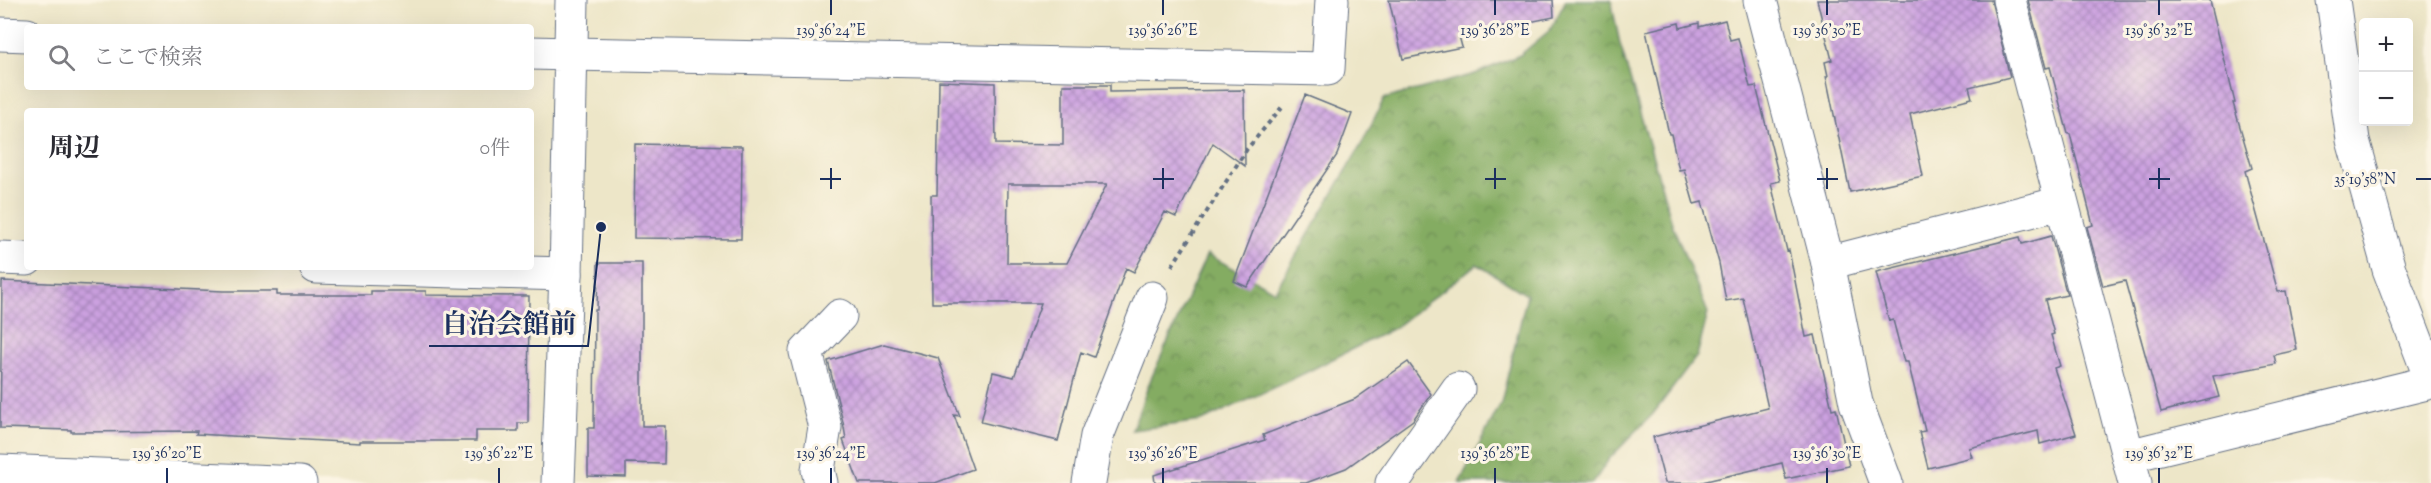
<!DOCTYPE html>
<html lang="ja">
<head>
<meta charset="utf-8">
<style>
  body { margin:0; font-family:"Sorts Mill Goudy","Noto Serif JP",serif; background:#f7f7f7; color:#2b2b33 }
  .controls { position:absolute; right:18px; top:18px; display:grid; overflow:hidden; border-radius:6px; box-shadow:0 6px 24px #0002 }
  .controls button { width:54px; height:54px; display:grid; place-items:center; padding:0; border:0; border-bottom:2px solid #e1e1e2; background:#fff; color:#2b2b33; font:30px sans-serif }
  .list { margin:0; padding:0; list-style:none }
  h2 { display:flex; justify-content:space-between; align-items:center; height:78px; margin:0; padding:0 24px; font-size:26px }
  h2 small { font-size:20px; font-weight:400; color:#7c7c81 }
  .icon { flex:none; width:33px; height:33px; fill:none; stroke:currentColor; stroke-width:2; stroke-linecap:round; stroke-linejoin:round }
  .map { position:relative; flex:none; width:2431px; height:483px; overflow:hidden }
  .search { position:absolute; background:#fff; box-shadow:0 6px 24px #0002; left:24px; top:24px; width:510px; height:66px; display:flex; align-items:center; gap:15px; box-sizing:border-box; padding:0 21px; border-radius:6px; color:#7c7c81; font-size:22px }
  .panel { position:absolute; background:#fff; box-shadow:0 6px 24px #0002; left:24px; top:108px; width:510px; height:162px; border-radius:6px }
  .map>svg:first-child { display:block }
  .forest { fill:url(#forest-crowns); stroke:#506e60; stroke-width:1.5 }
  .building { fill:url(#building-cross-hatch); fill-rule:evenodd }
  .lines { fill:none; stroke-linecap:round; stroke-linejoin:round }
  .street-casing { stroke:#646f83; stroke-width:35 }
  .secondary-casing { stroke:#646f83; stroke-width:35 }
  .path { stroke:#646f83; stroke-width:4; stroke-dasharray:4.5 4.5; stroke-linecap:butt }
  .street { stroke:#fff; stroke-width:33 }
  .secondary { stroke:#fff; stroke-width:33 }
  .ticks { fill:none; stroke:#1b2f5e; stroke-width:2 }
  .ticks-label { font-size:15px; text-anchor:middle; fill:#1b2f5e; stroke:#fcf5e5; stroke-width:6; stroke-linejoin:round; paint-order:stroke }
  .leader { fill:none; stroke:#1b2f5e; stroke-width:2 }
  .callout-dot { fill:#1b2f5e; stroke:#fcf5e5; stroke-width:2 }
  .callout-label { font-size:27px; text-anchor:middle; font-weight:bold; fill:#1b2f5e; stroke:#fcf5e5; stroke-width:6; stroke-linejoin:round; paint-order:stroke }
</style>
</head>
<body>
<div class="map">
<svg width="2431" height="483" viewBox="0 0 2431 483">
  <defs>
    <pattern id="forest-crowns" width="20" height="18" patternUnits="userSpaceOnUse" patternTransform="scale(1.5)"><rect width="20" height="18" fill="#84ac62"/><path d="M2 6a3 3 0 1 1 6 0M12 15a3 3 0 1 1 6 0" fill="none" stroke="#6b8c54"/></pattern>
    <pattern id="building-cross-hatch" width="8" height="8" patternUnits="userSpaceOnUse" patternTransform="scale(1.5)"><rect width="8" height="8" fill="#cca1e0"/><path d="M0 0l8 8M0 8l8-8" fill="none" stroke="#a584b9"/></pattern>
  </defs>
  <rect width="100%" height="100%" fill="#fcf5e5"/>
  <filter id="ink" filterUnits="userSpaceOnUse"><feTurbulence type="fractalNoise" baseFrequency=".0167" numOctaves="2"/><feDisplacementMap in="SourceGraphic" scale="12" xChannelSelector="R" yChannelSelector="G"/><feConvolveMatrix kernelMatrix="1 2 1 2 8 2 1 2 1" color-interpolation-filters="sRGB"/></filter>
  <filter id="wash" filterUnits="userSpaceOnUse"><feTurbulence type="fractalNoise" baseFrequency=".008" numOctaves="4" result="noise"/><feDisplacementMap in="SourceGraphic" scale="24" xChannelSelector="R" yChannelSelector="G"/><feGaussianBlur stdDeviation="1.35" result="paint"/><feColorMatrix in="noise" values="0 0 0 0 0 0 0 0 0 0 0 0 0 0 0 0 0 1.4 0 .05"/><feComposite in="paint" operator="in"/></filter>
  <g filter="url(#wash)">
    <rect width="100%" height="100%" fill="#ede6c8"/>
    <path class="forest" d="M 1566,0 L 1611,0 L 1620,44 L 1673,226 L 1708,313 L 1697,356 L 1653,414 L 1609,459 L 1593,483 L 1459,483 L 1501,403 L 1527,295 L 1477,264 L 1394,328 L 1303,374 L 1202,421 L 1132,430 L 1150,381 L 1207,254 L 1275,291 L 1360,147 L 1384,99 L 1475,74 L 1520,55 L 1550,30 Z"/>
    <g id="blocks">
      <path class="building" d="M 1389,0 L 1553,0 L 1554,17 L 1459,36 L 1462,47 L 1403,59 Z
        M 1817,0 L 1991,0 L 2010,77 L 1969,87 L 1972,98 L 1910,114 L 1923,176 L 1850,192 L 1826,76 L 1828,76 L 1825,62 L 1832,60 Z
        M 2028,0 L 2210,0 L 2235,103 L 2233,103 L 2252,168 L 2245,171 L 2278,292 L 2286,291 L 2297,350 L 2274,355 L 2276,364 L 2213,376 L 2219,397 L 2161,412 L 2125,281 L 2103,286 L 2087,227 L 2093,225 L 2070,134 L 2068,134 L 2050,67 L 2046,68 Z
        M 1725,20 L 1730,40 L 1738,38 L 1750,87 L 1756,86 L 1780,181 L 1771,183 L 1787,251 L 1789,250 L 1806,337 L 1815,335 L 1832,409 L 1836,408 L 1849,466 L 1786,479 L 1782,463 L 1698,483 L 1665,483 L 1653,437 L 1768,408 L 1743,298 L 1726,301 L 1719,263 L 1702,202 L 1694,204 L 1684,169 L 1679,170 L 1671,134 L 1669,134 L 1646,31 L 1679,23 L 1680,28 L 1699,23 L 1699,27 Z
        M 939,81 L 995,83 L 996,144 L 1063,145 L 1063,85 L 1110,85 L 1110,92 L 1244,90 L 1245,166 L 1213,143 L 1176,217 L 1165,212 L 1134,272 L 1126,268 L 1094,357 L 1081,352 L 1058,441 L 981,422 L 993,372 L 1014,377 L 1041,303 L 932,303 L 931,195 L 937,195 ZM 1008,184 L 1107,184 L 1067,263 L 1007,263 Z
        M 1305,95 L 1352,114 L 1337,155 L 1247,287 L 1234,281 Z
        M 635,144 L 742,146 L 741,239 L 634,238 Z
        M 2051,236 L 2067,295 L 2045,300 L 2054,334 L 2051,335 L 2060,366 L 2054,368 L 2076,434 L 2040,444 L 2038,431 L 1969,448 L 1972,457 L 1928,468 L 1919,432 L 1925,431 L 1908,362 L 1904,362 L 1893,320 L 1889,321 L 1876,272 L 2020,237 L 2022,244 Z
        M 598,263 L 642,263 L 642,426 L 665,426 L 664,464 L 626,463 L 626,477 L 588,476 L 588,428 L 594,428 L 595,310 L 597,310 Z
        M 2,281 L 223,291 L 277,291 L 277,295 L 371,295 L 371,291 L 426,291 L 426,295 L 529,296 L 528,423 L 518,423 L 518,431 L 476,431 L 476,441 L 360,441 L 360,443 L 196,434 L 197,431 L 71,432 L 71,430 L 0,428 Z
        M 884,344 L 938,358 L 960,416 L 954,415 L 973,469 L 935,483 L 859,483 L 843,440 L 846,439 L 843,422 L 828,361 Z
        M 1408,362 L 1431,394 L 1413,420 L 1346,468 L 1306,483 L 1155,483 L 1154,475 L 1265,440 L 1263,435 L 1355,399 Z"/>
    </g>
  </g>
  <g filter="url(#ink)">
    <use href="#blocks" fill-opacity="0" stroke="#646f83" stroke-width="1.5"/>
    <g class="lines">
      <defs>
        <path id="street" d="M 2009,0 L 2135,483
          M 571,54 L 1328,69 L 1332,0
          M 0,258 L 27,259
          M 1828,263 L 2061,203
          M 316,267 L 566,274
          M 2128,456 L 2431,382
          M 0,471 L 300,483
          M 821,483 L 818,470 L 825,427 L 806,352 L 840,316
          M 1089,483 L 1097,436 L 1152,298
          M 1392,483 L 1458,389"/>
        <path id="secondary" d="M 1760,0 L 1828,263 L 1856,403 L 1886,483
          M 2333,0 L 2353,140 L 2389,269 L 2431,379
          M 0,34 L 27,35
          M 531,53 L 571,54
          M 558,483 L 566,274 L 572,0"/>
      </defs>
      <use href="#street" class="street-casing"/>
      <use href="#secondary" class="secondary-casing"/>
      <path class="path" d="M 1172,266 L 1247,149 L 1282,107"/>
      <use href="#street" class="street"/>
      <use href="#secondary" class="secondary"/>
    </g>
  </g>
  <path class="ticks" d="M 831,0 L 831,15M 1163,0 L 1163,15M 1495,0 L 1495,15M 1827,0 L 1827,15M 2159,0 L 2159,15M 831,168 L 831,189M 1163,168 L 1163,189M 1495,168 L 1495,189M 1827,168 L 1827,189M 2159,168 L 2159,189M 820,179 L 841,179M 1153,179 L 1174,179M 1485,179 L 1506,179M 1817,179 L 1838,179M 2149,179 L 2170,179M 2416,179 L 2431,179M 167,468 L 167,483M 499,468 L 499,483M 831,468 L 831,483M 1163,468 L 1163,483M 1495,468 L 1495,483M 1827,468 L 1827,483M 2159,468 L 2159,483"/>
  <g class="ticks-label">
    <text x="831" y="35">139°36'24"E</text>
    <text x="1163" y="35">139°36'26"E</text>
    <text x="1495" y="35">139°36'28"E</text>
    <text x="1827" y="35">139°36'30"E</text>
    <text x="2159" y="35">139°36'32"E</text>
    <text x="2365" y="184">35°19'58"N</text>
    <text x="167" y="458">139°36'20"E</text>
    <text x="499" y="458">139°36'22"E</text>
    <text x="831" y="458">139°36'24"E</text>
    <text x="1163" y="458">139°36'26"E</text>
    <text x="1495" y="458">139°36'28"E</text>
    <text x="1827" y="458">139°36'30"E</text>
    <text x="2159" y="458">139°36'32"E</text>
  </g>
  <path class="leader" d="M601 227L588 346H429"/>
  <circle class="callout-dot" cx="601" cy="227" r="6"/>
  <g class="callout-label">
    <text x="509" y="333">自治会館前</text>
  </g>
</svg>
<div class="controls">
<button>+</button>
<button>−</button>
</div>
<div class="search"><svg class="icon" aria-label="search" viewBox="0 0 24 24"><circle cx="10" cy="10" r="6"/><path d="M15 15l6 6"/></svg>ここで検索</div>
<section class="panel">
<h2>周辺<small>0件</small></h2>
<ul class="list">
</ul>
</section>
</div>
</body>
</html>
